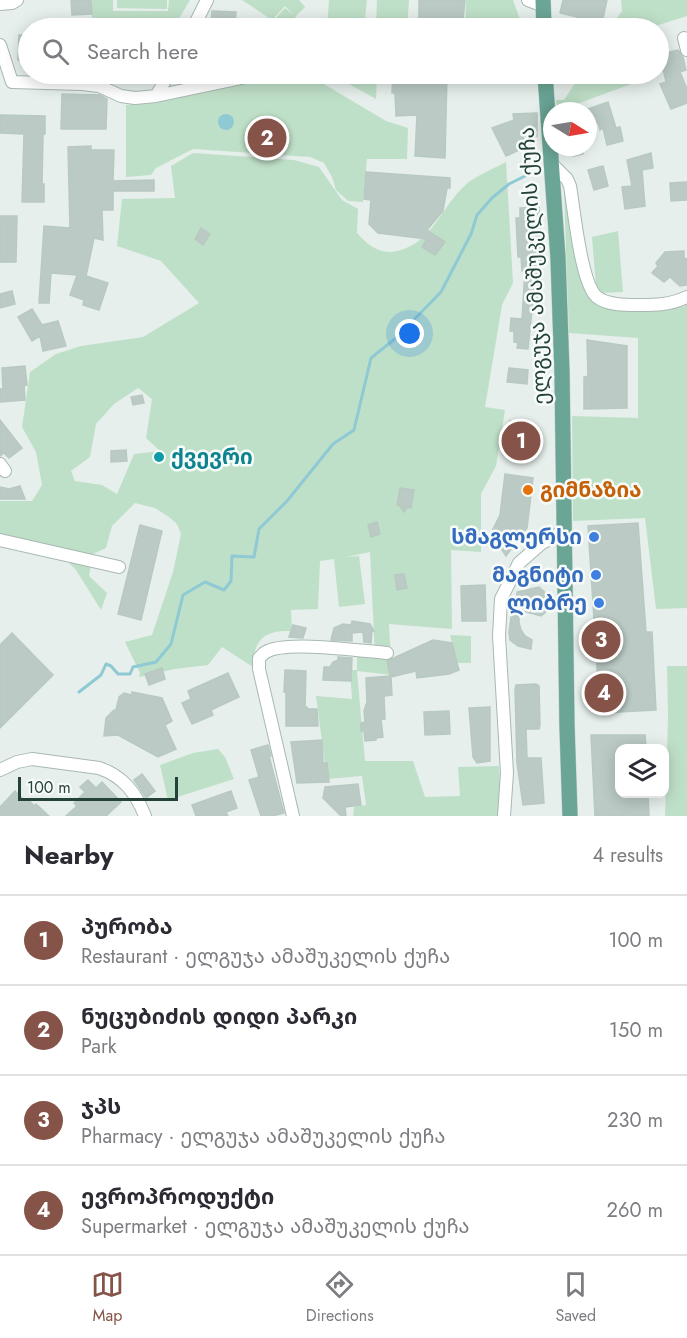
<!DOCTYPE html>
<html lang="en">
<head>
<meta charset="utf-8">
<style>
  body { margin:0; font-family:Jost,"Noto Sans Georgian",sans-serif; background:#f7f7f7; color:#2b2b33 }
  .controls { position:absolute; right:18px; bottom:18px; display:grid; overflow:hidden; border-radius:12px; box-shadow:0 3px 15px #0003 }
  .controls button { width:54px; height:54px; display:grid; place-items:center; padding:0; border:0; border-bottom:2px solid #e1e1e2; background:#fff; color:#2b2b33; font:30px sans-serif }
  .compass { position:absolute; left:543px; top:102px; width:54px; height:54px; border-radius:50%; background:#fff; box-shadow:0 3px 15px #0003; rotate:101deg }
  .scale { position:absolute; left:18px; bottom:15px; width:160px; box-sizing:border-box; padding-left:6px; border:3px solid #24423a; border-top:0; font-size:16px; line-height:21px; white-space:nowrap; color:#24423a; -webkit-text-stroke:4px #f7fbf9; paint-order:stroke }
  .you { position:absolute; left:410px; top:334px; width:21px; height:21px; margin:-15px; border:4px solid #fff; border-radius:50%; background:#1a73e8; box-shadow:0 0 0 9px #1a73e833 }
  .badge { display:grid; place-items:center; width:39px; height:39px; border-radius:50%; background:#855347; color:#fff; font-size:20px; font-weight:700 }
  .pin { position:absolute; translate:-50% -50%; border:3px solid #fff; box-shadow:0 2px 6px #0006 }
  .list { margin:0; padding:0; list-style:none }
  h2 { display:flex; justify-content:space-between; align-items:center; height:78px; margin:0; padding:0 24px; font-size:26px }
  h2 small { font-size:20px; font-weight:400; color:#7c7c81 }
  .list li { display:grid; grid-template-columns:39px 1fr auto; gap:18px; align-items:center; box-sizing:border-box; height:90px; padding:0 24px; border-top:2px solid #e1e1e2 }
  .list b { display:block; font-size:22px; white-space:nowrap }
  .list p { margin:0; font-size:20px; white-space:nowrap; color:#7c7c81 }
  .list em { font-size:20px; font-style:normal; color:#7c7c81 }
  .icon { flex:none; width:33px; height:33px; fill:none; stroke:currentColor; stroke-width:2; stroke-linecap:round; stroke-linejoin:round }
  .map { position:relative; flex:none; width:687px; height:816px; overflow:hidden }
  .search { position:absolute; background:#fff; box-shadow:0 3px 15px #0003; left:18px; right:18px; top:18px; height:66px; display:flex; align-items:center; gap:15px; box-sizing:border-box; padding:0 21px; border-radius:33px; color:#7c7c81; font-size:22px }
  .sheet { height:438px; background:#fff }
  nav { display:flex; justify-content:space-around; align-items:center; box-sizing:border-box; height:84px; border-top:2px solid #e1e1e2; background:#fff; font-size:16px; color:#7c7c81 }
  nav a { display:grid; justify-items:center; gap:3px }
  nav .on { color:#855347 }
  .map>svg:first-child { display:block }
  .green { fill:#bfe0c8; fill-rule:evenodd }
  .water { fill:#8ec9d4 }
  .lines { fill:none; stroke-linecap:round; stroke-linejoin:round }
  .stream { stroke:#8ec9d4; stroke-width:3 }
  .building { fill:#bbcac4; stroke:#b8c9c2; stroke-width:1.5 }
  .minor-casing { stroke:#a8b8b2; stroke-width:14 }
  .major-casing { stroke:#c2cac8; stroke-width:16 }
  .minor { stroke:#fff; stroke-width:12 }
  .major { stroke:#6aa596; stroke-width:15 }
  .culture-dot { fill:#0f9aa8; stroke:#f7fbf9; stroke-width:2 }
  .food-dot { fill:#e8710a; stroke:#f7fbf9; stroke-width:2 }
  .shop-dot { fill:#3f7fe0; stroke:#f7fbf9; stroke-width:2 }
  .labels { text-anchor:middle; stroke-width:5; stroke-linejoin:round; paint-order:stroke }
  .street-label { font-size:21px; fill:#24423a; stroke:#f7fbf9 }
  .culture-label { font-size:21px; font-weight:bold; fill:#0d838f; stroke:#f7fbf9; text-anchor:start }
  .food-label { font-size:21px; font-weight:bold; fill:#c56008; stroke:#f7fbf9; text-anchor:start }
  .shop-label { font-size:21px; font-weight:bold; fill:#366cbe; stroke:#f7fbf9; text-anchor:end }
</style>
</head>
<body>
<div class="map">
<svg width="687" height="816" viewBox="0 0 687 816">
  <rect width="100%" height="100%" fill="#e6efeb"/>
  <path class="green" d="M 92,0 L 113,0 L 113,11 L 168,11 L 169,0 L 190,0 L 175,25 L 92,22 Z
    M 117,0 L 167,0 L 167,9 L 117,8 Z
    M 242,0 L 299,0 L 305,7 L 295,17 L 310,28 L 269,28 L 268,27 L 285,8 L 294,15 L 285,6 L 272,20 Z
    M 329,0 L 367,0 L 364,28 L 327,28 Z
    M 377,0 L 409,0 L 407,28 L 382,28 L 382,26 L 376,26 Z
    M 466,0 L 513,0 L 523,28 L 465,28 Z
    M 621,0 L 687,0 L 687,16 L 649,28 L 610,28 L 622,11 Z
    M 289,74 L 307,74 L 386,121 L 408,128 L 407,159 L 367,159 L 363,202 L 348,201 L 336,190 L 332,177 L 324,163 L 310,157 L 193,149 L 156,168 L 151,175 L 126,177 L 126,105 L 167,100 Z
    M 331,74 L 377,74 L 376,99 Z
    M 581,74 L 649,74 L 650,77 L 558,111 L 556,100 L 564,100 Z
    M 193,153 L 294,160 L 319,167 L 342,200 L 358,209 L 357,233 C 368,245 379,255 397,251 C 434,243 442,203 469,182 C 480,174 495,168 506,162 L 513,283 L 502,305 L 485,407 L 505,410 L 496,466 L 481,494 L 481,552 L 451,550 L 452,629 L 389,624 L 392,675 L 357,671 L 365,761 L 413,761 L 425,797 L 460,796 L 458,767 L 499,766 L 501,802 L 499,816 L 353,816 L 354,807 L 366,805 L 362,776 L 327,779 L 316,696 L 352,699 L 350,670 L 357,670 L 357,655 L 375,656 L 370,552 L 346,557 L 359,556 L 365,604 L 339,607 L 334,559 L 320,561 L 318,609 L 291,610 L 292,631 C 264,630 254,639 253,667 L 222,647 L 208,665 L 175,669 L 139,677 L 140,673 L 125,642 L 152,635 L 173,572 L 181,534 L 177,524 L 169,517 L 155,508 L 135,503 L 112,526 L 106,548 L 93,554 L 89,576 L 107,593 L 101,610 L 76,570 L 66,560 L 0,536 L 0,501 L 32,501 L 42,485 L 36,452 L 22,427 L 30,372 L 56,354 L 81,346 L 143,337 L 199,303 L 161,261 L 117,246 L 122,199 L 175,198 L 171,166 ZM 138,388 L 152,399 L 146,438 L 160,451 L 134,454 L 117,494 L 102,485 L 75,481 L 71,471 L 90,457 L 96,424 L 114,404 Z
    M 564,192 L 567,198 C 572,220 579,282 590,299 C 602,316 666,310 685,306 L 687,304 L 687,608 L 656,609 L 645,518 L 573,521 L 572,416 L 638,418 L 638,338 L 569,333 Z
    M 618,231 L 623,292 L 602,293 L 596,285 L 592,237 Z
    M 450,635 L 471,636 L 471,663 L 457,663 Z
    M 667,666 L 687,666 L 687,816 L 665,816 L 668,718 Z
    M 218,749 L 225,757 L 234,779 L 168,800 L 160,765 L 193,753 Z"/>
  <path class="water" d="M218 122a8 8 0 1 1 16 0a8 8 0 1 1-16 0Z"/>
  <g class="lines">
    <path class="stream" d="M 79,692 L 101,675 L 106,664 L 111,666 L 118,674 L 130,674 L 133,667 L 156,662 L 171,644 L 183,595 L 205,582 L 224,590 L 231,581 L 232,556 L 254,557 L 259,529 L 287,501 L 333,444 L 354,430 L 371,358 L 396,338 L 441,292 L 471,234 L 477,215 L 492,198 L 509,184 L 531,173"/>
  </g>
  <path class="building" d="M 71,0 L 91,0 L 92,14 L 72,15 Z
    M 419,0 L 465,0 L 462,28 L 419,28 Z
    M 563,0 L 607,0 L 602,23 L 560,13 Z
    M 212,11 L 236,12 L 235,22 L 232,22 L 231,28 L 211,28 Z
    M 19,35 L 28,35 L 28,60 L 18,60 Z
    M 678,50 L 683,57 L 686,70 L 680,72 L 687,89 L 687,103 L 671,109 L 660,84 L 666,82 L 660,54 Z
    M 393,74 L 447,74 L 445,158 L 415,156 L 417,115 L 396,116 L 395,93 L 392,93 Z
    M 62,94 L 100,95 L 107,99 L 106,129 L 61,129 Z
    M 608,102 L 616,128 L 620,127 L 623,141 L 607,145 L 603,128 L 600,130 L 598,122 L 590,125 L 588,109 Z
    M 537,113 L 537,136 L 523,136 L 526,147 L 506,156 L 492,128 L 514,120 L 513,114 Z
    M 0,115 L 45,116 L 45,134 L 43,134 L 42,184 L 44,184 L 44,202 L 22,202 L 24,134 L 0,133 Z
    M 91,146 L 91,150 L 114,150 L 113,181 L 154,180 L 154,191 L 113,191 L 113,210 L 102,210 L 103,240 L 94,238 L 86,276 L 108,283 L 99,310 L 83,305 L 84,300 L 70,295 L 77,275 L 51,273 L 49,303 L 39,303 L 44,226 L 70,228 L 68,147 Z
    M 572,147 L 582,147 L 583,154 L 573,156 Z
    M 651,153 L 653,168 L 642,170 L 645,206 L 625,209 L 622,187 L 632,186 L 627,160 Z
    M 603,166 L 608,186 L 594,190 L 588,170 Z
    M 366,172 L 450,178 L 450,188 L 447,188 L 443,211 L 427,230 L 445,242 L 435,255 L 422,247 L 427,239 L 378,233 L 369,224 L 371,200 L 364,199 Z
    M 687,182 L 687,200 L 671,201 L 670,183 Z
    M 539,207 L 542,271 L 539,310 L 532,310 L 528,349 L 517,348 L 518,343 L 514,342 L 514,331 L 510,331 L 511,318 L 522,319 L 525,271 L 522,271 L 521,257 L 518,257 L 516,218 L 520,218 L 520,208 Z
    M 0,216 L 17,216 L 16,262 L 0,262 Z
    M 201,228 L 210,234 L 203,245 L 195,239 Z
    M 684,251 L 684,258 L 687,259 L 687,285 L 680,286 L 670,277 L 664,282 L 652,273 L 658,266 L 656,263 L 665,252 Z
    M 12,291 L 15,304 L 0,308 L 0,294 Z
    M 32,309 L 42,325 L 58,321 L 66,346 L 43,351 L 40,336 L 32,341 L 18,317 Z
    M 587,340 L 627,346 L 627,408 L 584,409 L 584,377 L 588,376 Z
    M 25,366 L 27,385 L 24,386 L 25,400 L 0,402 L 0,389 L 3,389 L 2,368 Z
    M 509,368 L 528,370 L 527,384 L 507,382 Z
    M 142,395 L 144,403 L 133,405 L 131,397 Z
    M 0,420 L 22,448 L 9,458 L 4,453 L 0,456 Z
    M 510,421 L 527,423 L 523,459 L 507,458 Z
    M 126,450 L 127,461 L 111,462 L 111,451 Z
    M 505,474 L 533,478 L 527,528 L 506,556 L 498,544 L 487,541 L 500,515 Z
    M 20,486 L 25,499 L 0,499 L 0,487 L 9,489 Z
    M 400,488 L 414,490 L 411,508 L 408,507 L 404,512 L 400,506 L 397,505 Z
    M 377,522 L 380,534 L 371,537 L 368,525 Z
    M 638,523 L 646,632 L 652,632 L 656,710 L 600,713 L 588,526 Z
    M 140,525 L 162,531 L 141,620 L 118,614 Z
    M 404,574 L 407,588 L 397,590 L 395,575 Z
    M 485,585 L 486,621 L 462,621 L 461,586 Z
    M 539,587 L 548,595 L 540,604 L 547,611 L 541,616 L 519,610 L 519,623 L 521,630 L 525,636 L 532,640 L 531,649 L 518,646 L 510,640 L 509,633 L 513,602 L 517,602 L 517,592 Z
    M 352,621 L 370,624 L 374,631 L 372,631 L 371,643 L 364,642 L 363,632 L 352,633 L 352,641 L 331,640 L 334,628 L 343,624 L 351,625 Z
    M 293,625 L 306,628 L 303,638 L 289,637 Z
    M 12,633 L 53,675 L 0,728 L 0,645 Z
    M 433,640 L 452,643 L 459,670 L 449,674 L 417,678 L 416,671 L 391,677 L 392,695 L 384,696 L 385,719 L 381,719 L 383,737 L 376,738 L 376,740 L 365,741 L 364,731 L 361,731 L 361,723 L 365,722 L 364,711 L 366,704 L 367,704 L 366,678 L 390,676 L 387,661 Z
    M 338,657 L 352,658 L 351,681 L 323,680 L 324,667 L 330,667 L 333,662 L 338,660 Z
    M 162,668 L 165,679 L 149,685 L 145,674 Z
    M 285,670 L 306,671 L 305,707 L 307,707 L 308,709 L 317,709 L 318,726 L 286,726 L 286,692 L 284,692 Z
    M 228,673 L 239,697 L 211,710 L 213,715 L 192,724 L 182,703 L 191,699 L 188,691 Z
    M 536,684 L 539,686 L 540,725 L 539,729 L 526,729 L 527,758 L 541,758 L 544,803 L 523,805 L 517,763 L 515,689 L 516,685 Z
    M 132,692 L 162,698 L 172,721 L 165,725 L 176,749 L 158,757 L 118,735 L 104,736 L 106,718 L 114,710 L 116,710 L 119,697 L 124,693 L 132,695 Z
    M 490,707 L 490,761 L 477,763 L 473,757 L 469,708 Z
    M 449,711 L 450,734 L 425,735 L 424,712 Z
    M 591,735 L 645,735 L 646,748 L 620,748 L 620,794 L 648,794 L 649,816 L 595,816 Z
    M 322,740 L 323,763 L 327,763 L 329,782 L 297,783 L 291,742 Z
    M 268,745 L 271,756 L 269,756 L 284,813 L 272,816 L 261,816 L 249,780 L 259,777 L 251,750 Z
    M 142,774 L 155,791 L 146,798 L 134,780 Z
    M 88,780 L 96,788 L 102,782 L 121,802 L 106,816 L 66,816 L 77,806 L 74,803 L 85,792 L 80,787 Z
    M 358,784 L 361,805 L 345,807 L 346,816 L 341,816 L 323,798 L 325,787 Z
    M 15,791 L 25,801 L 28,799 L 34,806 L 36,804 L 49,816 L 0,816 L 0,807 Z
    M 231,791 L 237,808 L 226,812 L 228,816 L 196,816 L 192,805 Z"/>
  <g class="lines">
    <defs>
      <path id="minor" d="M 528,0 L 543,6
        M 0,4 L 12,3 L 17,0
        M 193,28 L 207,0
        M 684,38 L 687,50
        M 0,45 L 12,82 L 82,84 L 99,86 L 121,96 L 135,98 L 156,96 L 169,74
        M 156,96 L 260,74
        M 552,164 L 567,179 L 570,186 C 574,209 581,284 597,297 C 607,305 625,305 638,305 C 656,305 670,305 687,297
        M 0,464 L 5,471
        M 0,540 L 119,567
        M 0,770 L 17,762 L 32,759 L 99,768 C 123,776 136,793 145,816
        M 293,816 L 259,669 L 259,658 C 262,656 263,653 266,652 C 285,640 362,651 387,653
        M 504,816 L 507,773 L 499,636 L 501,599 L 519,563 L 542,543 L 564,531"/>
      <path id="major" d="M 543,0 L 544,28
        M 545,74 L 558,258 L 562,373 L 567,726 L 570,816"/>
    </defs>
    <use href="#minor" class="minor-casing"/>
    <use href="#major" class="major-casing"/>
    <use href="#minor" class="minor"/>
    <use href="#major" class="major"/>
  </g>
  <circle class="culture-dot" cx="159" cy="457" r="6"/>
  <circle class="food-dot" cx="528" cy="490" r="6"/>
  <g class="shop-dot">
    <circle cx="594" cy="537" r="6"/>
    <circle cx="596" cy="575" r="6"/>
    <circle cx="599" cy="603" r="6"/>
  </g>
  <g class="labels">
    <g class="street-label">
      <text transform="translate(534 266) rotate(-93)" y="7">ელგუჯა ამაშუკელის ქუჩა</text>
    </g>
    <g class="culture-label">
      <text x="171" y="464">ქვევრი</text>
    </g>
    <g class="food-label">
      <text x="540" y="497">გიმნაზია</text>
    </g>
    <g class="shop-label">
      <text x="582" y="544">სმაგლერსი</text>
      <text x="584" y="582">მაგნიტი</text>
      <text x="587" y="610">ლიბრე</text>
    </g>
  </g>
</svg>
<div class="controls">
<button><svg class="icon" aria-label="layers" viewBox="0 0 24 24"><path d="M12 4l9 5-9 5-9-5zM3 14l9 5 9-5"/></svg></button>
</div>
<svg class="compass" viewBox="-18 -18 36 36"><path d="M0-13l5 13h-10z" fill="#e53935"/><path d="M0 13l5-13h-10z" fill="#7c7c81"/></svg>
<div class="scale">100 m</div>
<div class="you"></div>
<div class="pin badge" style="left:521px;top:441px">1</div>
<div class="pin badge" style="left:267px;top:138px">2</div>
<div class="pin badge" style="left:601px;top:640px">3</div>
<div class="pin badge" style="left:604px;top:693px">4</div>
<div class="search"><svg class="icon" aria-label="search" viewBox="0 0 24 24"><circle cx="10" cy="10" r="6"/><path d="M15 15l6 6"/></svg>Search here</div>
</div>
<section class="sheet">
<h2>Nearby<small>4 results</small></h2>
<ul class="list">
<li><span class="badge">1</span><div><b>პურობა</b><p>Restaurant · ელგუჯა ამაშუკელის ქუჩა</p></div><em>100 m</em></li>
<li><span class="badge">2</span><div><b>ნუცუბიძის დიდი პარკი</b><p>Park</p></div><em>150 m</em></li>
<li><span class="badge">3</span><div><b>ჯპს</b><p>Pharmacy · ელგუჯა ამაშუკელის ქუჩა</p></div><em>230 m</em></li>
<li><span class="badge">4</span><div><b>ევროპროდუქტი</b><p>Supermarket · ელგუჯა ამაშუკელის ქუჩა</p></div><em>260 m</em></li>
</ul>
</section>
<nav>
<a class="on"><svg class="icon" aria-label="map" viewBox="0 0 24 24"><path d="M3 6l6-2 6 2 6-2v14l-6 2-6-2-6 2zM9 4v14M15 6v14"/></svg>Map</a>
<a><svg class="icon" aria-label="directions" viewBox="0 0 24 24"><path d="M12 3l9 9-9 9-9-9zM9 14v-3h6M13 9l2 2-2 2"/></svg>Directions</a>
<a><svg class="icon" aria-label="saved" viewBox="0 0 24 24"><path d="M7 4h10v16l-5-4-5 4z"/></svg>Saved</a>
</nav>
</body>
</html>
